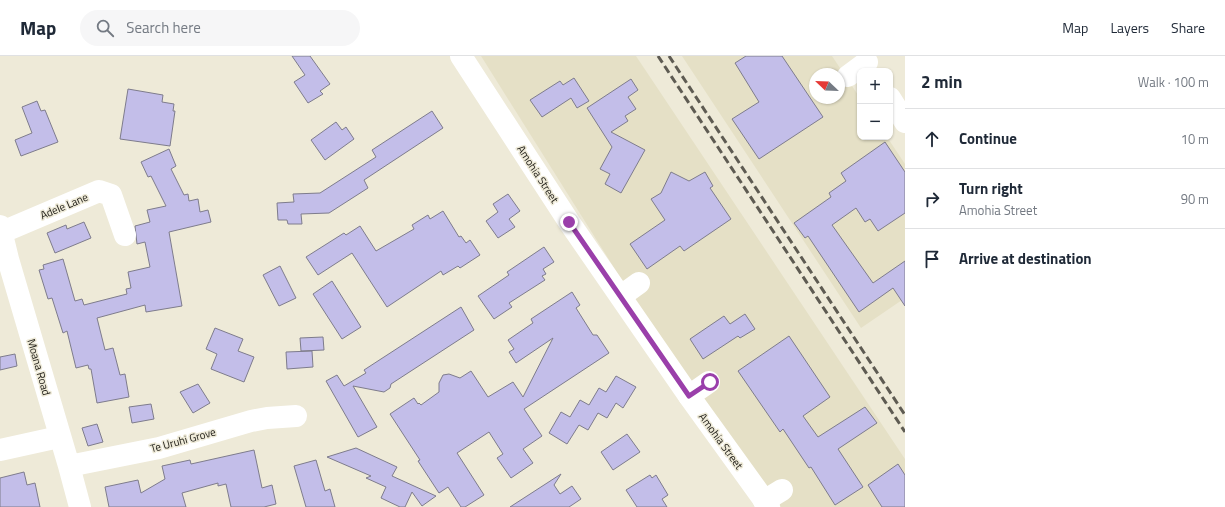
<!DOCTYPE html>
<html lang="en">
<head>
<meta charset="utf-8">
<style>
  body { margin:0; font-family:"Titillium Web",sans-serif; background:#f6f6f7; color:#1f2937 }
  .controls { position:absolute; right:12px; top:12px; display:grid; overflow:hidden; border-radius:8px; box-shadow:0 1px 3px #0004 }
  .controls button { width:36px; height:36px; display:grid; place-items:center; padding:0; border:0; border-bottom:1px solid #e0e1e3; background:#fff; color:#1f2937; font:20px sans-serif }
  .compass { position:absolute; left:809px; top:12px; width:36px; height:36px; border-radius:50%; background:#fff; box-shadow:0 1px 3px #0004; rotate:293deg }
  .stop { position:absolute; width:12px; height:12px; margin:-9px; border:3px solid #9a3faa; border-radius:50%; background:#fff }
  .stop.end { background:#9a3faa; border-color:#fff; box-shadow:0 1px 4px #0008 }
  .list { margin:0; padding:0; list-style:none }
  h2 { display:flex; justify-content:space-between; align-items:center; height:52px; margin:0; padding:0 16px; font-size:17px }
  h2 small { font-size:13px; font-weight:400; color:#747a83 }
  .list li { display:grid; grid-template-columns:26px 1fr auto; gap:12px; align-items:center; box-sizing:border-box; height:60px; padding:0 16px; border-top:1px solid #e0e1e3 }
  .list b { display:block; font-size:15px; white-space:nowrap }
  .list p { margin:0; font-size:13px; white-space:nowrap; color:#747a83 }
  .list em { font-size:13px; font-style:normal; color:#747a83 }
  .icon { flex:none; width:22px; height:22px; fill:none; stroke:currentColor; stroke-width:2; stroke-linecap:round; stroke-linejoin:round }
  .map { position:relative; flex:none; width:905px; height:451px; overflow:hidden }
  header { display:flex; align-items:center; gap:24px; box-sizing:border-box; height:56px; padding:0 20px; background:#fff; border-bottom:1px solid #e0e1e3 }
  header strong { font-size:19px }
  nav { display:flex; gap:22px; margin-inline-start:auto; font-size:14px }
  .search { width:280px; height:36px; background:#f6f6f7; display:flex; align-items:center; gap:10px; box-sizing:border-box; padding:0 14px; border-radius:22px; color:#747a83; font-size:15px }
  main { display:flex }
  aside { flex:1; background:#fff }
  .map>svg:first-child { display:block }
  .built { fill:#e5e0c6; fill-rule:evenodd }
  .building { fill:#c3bee9; stroke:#7e7c8c }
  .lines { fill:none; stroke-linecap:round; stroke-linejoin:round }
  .minor { stroke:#fff; stroke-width:22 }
  .major { stroke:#fff; stroke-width:22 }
  .rail { stroke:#5e5b52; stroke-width:3; stroke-dasharray:8 4; stroke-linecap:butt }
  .route { stroke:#9a3faa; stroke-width:5 }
  .labels { text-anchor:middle; stroke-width:3; stroke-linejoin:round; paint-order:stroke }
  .street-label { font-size:11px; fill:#23211b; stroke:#eeead8 }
</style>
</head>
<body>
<header>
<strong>Map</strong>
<div class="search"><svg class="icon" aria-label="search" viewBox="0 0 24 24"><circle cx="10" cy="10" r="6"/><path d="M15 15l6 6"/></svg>Search here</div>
<nav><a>Map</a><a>Layers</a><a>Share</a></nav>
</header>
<main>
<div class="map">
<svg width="905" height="451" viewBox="0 0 905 451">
  <rect width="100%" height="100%" fill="#eeead8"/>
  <path class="built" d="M 481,0 L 636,0 L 905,403 L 905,451 L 781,451 L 640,253 Z
    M 682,0 L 832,0 L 860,42 L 860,81 L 887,81 L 905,108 L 905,242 L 861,272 ZM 815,18 L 839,18 L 839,42 L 815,42 Z"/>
  <path class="building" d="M 292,0 L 310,0 L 330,28 L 320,35 L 323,38 L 308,47 L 294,26 L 305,19 Z
    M 746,0 L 782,0 L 823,61 L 759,103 L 732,63 L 759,46 L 735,7 Z
    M 574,22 L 589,45 L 577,52 L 571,42 L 542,61 L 530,44 L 560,25 L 563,29 Z
    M 631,23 L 638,34 L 628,41 L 636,53 L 625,60 L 628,65 L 611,76 L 645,94 L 621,137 L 605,128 L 610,118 L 600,113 L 612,91 L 587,52 Z
    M 128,33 L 163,39 L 162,46 L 174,48 L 173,55 L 175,55 L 170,90 L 120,83 Z
    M 37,45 L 41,55 L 45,54 L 58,86 L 21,100 L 15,84 L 32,77 L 22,51 Z
    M 432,55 L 443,72 L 364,124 L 368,132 L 329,157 L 301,158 L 302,168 L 288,168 L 287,164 L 278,164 L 277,147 L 294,146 L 293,138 L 320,137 L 376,101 L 372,94 Z
    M 336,66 L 342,74 L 346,71 L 354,83 L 325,104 L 311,84 Z
    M 885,86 L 905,116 L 905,157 L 878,175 L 870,163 L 865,166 L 856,152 L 832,169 L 873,227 L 905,205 L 905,250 L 893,232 L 859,256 L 808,180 L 805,182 L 794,167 L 831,141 L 829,137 L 846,125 L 841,117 Z
    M 169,93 L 176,110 L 171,113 L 184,139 L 188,138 L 189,145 L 198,143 L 200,156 L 208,154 L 211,166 L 169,176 L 182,250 L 146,256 L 145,249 L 97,262 L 105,294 L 113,292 L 120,319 L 125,318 L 129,341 L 97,347 L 91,313 L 89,313 L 88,309 L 76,312 L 67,275 L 63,277 L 52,242 L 48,243 L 39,214 L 44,213 L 43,209 L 63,203 L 75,245 L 82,243 L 84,249 L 127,238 L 126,233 L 131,232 L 128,216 L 150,211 L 145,186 L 137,188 L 135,170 L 150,166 L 147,154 L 166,150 L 151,120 L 148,121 L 141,106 Z
    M 671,116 L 689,125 L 705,116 L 713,130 L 710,132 L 731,163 L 684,195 L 680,190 L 647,213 L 630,188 L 665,164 L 651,143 L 661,137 Z
    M 508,138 L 520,155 L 509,163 L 515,171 L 498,182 L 486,165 L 498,156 L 493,148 Z
    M 443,155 L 459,181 L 461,180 L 466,187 L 470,184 L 480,199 L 460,212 L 458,210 L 443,219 L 441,215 L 387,251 L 352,197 L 318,219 L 306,201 L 344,177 L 346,179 L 360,170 L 376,195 L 414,173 L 412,169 L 428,159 L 430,163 Z
    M 84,166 L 91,182 L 55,197 L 47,177 L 66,169 L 67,173 Z
    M 544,191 L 554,206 L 543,213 L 546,218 L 542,220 L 545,224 L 509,247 L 512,251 L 494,263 L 478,240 L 509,219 L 507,216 Z
    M 280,210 L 296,242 L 279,250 L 263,219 Z
    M 332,225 L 361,271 L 342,283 L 313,238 Z
    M 572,236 L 580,249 L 576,252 L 593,279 L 597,279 L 609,297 L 524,353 L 542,380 L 523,393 L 533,407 L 511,422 L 497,402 L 503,398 L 489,376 L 457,397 L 484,439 L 465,451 L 461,451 L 448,431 L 439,437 L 418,405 L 420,404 L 390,358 L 414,342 L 418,348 L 419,347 L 421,349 L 439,336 L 439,327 L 443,319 L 449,318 L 460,322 L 471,315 L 488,341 L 513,326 L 523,341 L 553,282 L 516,307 L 509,296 L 514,293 L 508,284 L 533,267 L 531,263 Z
    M 461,251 L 474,274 L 391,328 L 390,332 L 384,336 L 353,330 L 377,371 L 358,381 L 326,325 L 337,319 L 344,330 L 366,317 L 364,314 Z
    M 745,258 L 755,273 L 740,282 L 738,280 L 703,303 L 690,283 L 724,260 L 730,268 Z
    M 215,272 L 243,283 L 238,295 L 254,301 L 244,326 L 211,313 L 217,298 L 206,293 Z
    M 789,280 L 830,341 L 803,360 L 818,381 L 865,351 L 877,367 L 838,393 L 863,431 L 835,449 L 811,411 L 809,412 L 783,373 L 780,376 L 738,315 Z
    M 323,281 L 324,294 L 301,295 L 300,282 Z
    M 312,295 L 313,311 L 287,313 L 286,296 Z
    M 15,298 L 17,310 L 0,314 L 0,301 Z
    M 616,320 L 636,331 L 623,352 L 616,347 L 607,362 L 598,357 L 588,374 L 579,369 L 567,388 L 549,377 L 561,356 L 570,361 L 580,344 L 589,349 L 599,332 L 606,336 Z
    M 198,328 L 210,347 L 193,357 L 180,336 Z
    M 151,348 L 154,363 L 132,367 L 129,351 Z
    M 97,368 L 103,386 L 88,390 L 82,372 Z
    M 627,378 L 640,396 L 613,414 L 601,396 Z
    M 356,392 L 397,411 L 392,420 L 436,440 L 422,450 L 412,436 L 405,451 L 400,451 L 381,442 L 386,431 L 366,422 L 371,420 L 327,401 Z
    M 254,394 L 262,432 L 272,429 L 276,448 L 264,451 L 231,451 L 226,428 L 218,430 L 218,427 L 182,437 L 186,451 L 109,451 L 105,431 L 138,424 L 141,437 L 165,423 L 162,410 L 190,404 L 191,408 Z
    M 316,404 L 325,435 L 330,433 L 335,451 L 306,451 L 294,410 Z
    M 898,408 L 905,419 L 905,451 L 882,451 L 868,429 Z
    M 24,416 L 27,429 L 35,427 L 40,451 L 0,451 L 0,422 Z
    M 561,418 L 554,429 L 560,438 L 572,430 L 581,443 L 569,451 L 510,451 Z
    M 650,419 L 652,422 L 656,419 L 668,439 L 662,443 L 667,451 L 637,451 L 626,434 Z"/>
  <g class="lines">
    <path class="minor" d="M 848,20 L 867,6
      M 890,42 L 905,66
      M 0,170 L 8,203 L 69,410 L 80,451
      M 0,177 L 99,135 L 111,139 L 125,179
      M 621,240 L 639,227
      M 689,340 L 709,326
      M 0,394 L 59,381
      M 69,410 L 159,392 L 251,365 L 267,362 L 296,360
      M 764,445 L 782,434"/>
    <path class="major" d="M 461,0 L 569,166 L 689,340 L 769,451"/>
    <path class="rail" d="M 658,0 L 905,376
      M 669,0 L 905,359"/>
  </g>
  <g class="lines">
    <path class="route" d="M 569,166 L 689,340 L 710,326"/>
  </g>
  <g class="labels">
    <g class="street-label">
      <text transform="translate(538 118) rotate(57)" y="4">Amohia Street</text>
      <text transform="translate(64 150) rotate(-23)" y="4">Adele Lane</text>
      <text transform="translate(39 311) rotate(74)" y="4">Moana Road</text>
      <text transform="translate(183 384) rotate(-15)" y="4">Te Uruhi Grove</text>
      <text transform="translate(721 385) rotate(54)" y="4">Amohia Street</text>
    </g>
  </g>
</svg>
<div class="controls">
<button>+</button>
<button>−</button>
</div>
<svg class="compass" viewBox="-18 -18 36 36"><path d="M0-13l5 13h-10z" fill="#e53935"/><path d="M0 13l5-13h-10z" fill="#747a83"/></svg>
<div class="stop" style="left:710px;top:326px"></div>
<div class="stop end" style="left:569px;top:166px"></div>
</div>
<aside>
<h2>2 min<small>Walk · 100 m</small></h2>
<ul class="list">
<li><svg class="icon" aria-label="ahead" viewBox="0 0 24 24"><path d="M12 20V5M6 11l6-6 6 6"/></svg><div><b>Continue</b></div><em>10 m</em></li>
<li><svg class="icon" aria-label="right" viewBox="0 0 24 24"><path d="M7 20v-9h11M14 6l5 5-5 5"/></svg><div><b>Turn right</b><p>Amohia Street</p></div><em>90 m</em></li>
<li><svg class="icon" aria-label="arrive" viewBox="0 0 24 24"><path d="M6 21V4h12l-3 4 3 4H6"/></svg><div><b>Arrive at destination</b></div></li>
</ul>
</aside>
</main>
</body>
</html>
